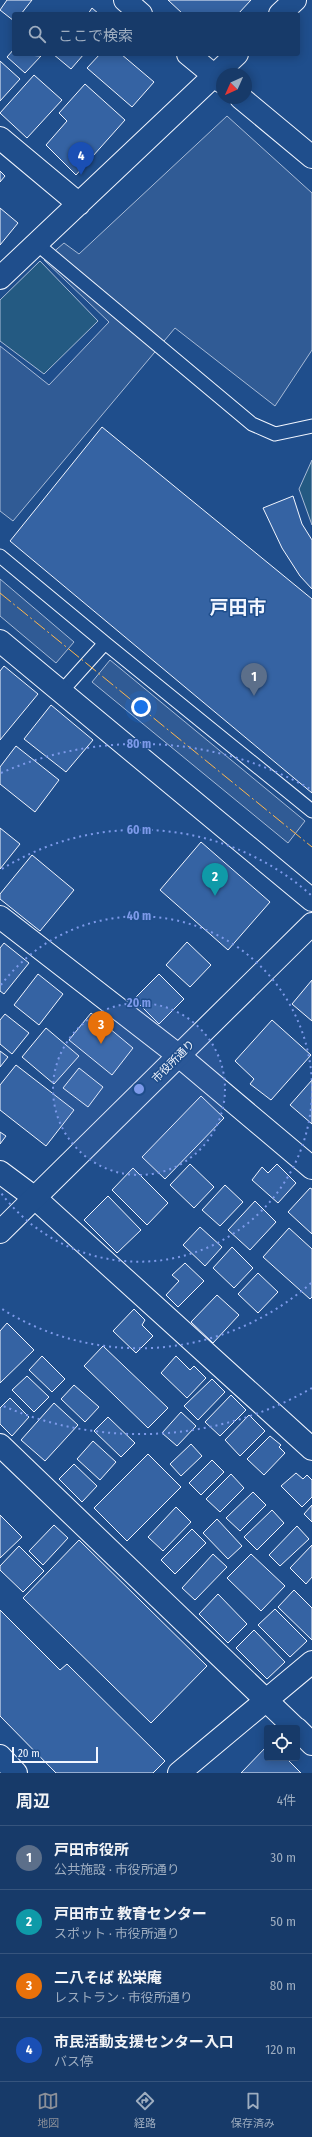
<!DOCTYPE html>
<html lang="ja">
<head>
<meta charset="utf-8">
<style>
  body { margin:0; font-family:"Fira Sans Condensed","Noto Sans JP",sans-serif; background:#244571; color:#f1f3f6 }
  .controls { position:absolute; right:12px; bottom:12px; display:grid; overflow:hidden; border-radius:4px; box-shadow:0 2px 10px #0003 }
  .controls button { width:36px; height:36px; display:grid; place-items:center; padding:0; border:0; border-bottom:1px solid #36547d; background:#173a69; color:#f1f3f6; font:20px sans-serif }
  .compass { position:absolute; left:216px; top:68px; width:36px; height:36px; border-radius:50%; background:#173a69; box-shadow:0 2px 10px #0003; rotate:225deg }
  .scale { position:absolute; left:12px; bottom:10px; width:86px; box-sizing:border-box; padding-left:4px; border:2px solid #f2f6ff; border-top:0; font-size:11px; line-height:14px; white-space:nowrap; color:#f2f6ff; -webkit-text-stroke:3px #1f4e8c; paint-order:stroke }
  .you { position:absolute; left:141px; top:707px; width:14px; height:14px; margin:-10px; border:3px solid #fff; border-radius:50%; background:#1a73e8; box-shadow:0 0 0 6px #1a73e833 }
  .badge { display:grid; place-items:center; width:26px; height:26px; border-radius:50%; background:#8c9099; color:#fff; font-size:13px; font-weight:700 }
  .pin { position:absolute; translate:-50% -33px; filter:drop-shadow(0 1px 2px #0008) }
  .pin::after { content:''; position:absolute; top:21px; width:14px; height:12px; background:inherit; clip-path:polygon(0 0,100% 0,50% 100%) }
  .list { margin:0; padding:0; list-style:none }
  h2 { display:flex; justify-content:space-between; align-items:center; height:52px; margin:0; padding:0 16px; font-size:17px }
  h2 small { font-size:13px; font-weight:400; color:#9eadc0 }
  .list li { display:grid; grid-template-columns:26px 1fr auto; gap:12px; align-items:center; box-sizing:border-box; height:64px; padding:0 16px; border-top:1px solid #36547d }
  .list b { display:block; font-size:15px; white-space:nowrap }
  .list p { margin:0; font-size:13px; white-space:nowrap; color:#9eadc0 }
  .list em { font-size:13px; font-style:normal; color:#9eadc0 }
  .icon { flex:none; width:22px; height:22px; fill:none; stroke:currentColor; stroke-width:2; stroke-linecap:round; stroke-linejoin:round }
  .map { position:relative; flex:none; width:312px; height:1773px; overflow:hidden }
  .search { position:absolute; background:#173a69; box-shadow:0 2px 10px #0003; left:12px; right:12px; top:12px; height:44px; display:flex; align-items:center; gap:10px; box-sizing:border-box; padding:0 14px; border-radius:4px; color:#9eadc0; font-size:15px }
  .sheet { height:308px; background:#173a69 }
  nav { display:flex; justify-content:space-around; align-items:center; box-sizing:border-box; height:56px; border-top:1px solid #36547d; background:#173a69; font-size:11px; color:#9eadc0 }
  nav a { display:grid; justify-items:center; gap:2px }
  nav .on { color:#8c9099 }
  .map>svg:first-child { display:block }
  .green { fill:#245a82; stroke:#a8bbd7 }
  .parking { fill:#305b95; stroke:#a8bbd7 }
  .building { fill:#3563a3; stroke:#f2f6ff }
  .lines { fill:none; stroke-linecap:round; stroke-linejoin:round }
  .service-casing { stroke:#f2f6ff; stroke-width:15 }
  .minor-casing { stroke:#f2f6ff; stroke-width:24 }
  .tertiary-casing { stroke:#f2f6ff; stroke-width:24 }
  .service { stroke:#1f4e8c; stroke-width:13 }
  .minor { stroke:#1f4e8c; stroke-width:22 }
  .tertiary { stroke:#1f4e8c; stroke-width:22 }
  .power { stroke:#ffb74d; stroke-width:1; stroke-dasharray:14 3 2 3; stroke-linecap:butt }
  .ring { fill:none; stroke:#7d9aea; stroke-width:2; stroke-dasharray:2 4 }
  .labels { text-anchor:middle; stroke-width:3; stroke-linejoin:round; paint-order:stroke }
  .street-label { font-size:11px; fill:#f2f6ff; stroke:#1f4e8c }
  .town-label { font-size:19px; font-weight:bold; fill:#f2f6ff; stroke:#1f4e8c }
  .centre { fill:#7d9aea; stroke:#1f4e8c; stroke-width:2 }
  .ring-label { font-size:12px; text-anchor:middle; font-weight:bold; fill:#7d9aea; stroke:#1f4e8c; stroke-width:3; stroke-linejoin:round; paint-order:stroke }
</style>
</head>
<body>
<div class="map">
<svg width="312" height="1773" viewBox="0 0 312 1773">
  <rect width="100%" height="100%" fill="#1f4e8c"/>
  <path class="green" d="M 40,261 L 98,321 L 44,374 L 0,341 L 0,300 Z
    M 312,460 L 312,525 L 299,489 Z"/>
  <path class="parking" d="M 227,116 L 312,193 L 312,350 L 275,406 L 175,328 L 13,521 L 0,511 L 0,346 L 49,385 L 109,322 L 44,260 L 64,243 L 79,254 Z
    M 0,579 L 74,642 L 56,663 L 0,616 Z
    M 110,660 L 305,821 L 288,843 L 92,682 Z"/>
  <path class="building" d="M 7,0 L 32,0 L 21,14 L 14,14 L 14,21 L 0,10 Z
    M 168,0 L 251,0 L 238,14 L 183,14 Z
    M 92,8 L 99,14 L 88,14 Z
    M 14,49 L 14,54 L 41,56 L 25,73 L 7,57 Z
    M 53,54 L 84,54 L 71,69 Z
    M 100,54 L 121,54 L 154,82 L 132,107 L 87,68 Z
    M 0,61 L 20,79 L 0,101 Z
    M 34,75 L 62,100 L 27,138 L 0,113 Z
    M 85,84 L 125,120 L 76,175 L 46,145 L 67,121 L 59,113 Z
    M 0,171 L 5,176 L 0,182 Z
    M 0,208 L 18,223 L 0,245 Z
    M 102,427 L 312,599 L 312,793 L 10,541 Z
    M 293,496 L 302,524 L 312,540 L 312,589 L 300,576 L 282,548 L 263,508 Z
    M 4,666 L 38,694 L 0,740 L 0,671 Z
    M 51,705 L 93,740 L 66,772 L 24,739 Z
    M 16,746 L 59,780 L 35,812 L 0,784 L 0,767 Z
    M 0,828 L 20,844 L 0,869 Z
    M 201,842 L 270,902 L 228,950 L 160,890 Z
    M 32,855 L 74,890 L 40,931 L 0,899 L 0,894 Z
    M 187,942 L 211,965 L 190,987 L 166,965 Z
    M 4,943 L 29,963 L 4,994 L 0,991 L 0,948 Z
    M 38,974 L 63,994 L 39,1025 L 14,1005 Z
    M 159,974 L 184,999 L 159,1024 L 134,999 Z
    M 312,980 L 312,1021 L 292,1004 Z
    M 91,1013 L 133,1048 L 112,1075 L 69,1040 Z
    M 5,1014 L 29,1033 L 12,1054 L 0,1044 L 0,1020 Z
    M 272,1020 L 311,1055 L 271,1100 L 250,1084 L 254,1079 L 235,1061 Z
    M 46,1028 L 79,1056 L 54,1084 L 22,1057 Z
    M 0,1051 L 8,1057 L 0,1067 Z
    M 16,1065 L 74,1110 L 46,1146 L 0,1110 L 0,1085 Z
    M 79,1068 L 103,1087 L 88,1107 L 63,1088 Z
    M 312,1080 L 312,1124 L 290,1105 Z
    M 201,1096 L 224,1118 L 165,1179 L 142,1157 Z
    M 0,1132 L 6,1136 L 0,1144 Z
    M 190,1164 L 214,1187 L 194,1208 L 170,1185 Z
    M 277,1164 L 296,1183 L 278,1203 L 252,1180 L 262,1167 L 268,1173 Z
    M 133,1168 L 168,1203 L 147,1225 L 112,1190 Z
    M 225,1185 L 243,1202 L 220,1226 L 202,1210 Z
    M 310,1188 L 312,1189 L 312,1234 L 288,1212 Z
    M 108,1196 L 141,1230 L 117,1253 L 84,1220 Z
    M 255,1201 L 276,1222 L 250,1250 L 228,1230 Z
    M 200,1227 L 222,1247 L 205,1266 L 183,1245 Z
    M 289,1228 L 312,1249 L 312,1297 L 310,1299 L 263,1257 Z
    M 232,1247 L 253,1268 L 234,1288 L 213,1268 Z
    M 185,1263 L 204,1281 L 178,1307 L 166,1295 L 179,1281 L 172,1275 Z
    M 258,1273 L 278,1292 L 258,1313 L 238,1294 Z
    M 217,1295 L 239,1315 L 213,1343 L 191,1322 Z
    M 134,1309 L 145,1320 L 142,1325 L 153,1336 L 136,1353 L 113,1331 Z
    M 7,1323 L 34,1350 L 0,1383 L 0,1331 Z
    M 103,1346 L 168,1408 L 148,1428 L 84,1366 Z
    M 42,1356 L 65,1379 L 52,1392 L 29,1370 Z
    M 176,1356 L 190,1370 L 194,1366 L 206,1378 L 187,1398 L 161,1373 Z
    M 27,1376 L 49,1397 L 34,1412 L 12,1390 Z
    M 212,1379 L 225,1392 L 198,1420 L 184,1406 Z
    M 74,1385 L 99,1407 L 85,1422 L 61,1399 Z
    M 231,1395 L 246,1410 L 220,1436 L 205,1422 Z
    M 10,1398 L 29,1417 L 12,1436 L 0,1424 L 0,1408 Z
    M 54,1403 L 78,1425 L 45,1461 L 21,1440 Z
    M 181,1412 L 196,1426 L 177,1446 L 162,1433 Z
    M 249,1415 L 265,1431 L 240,1456 L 225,1440 Z
    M 108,1417 L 135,1443 L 121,1457 L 94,1431 Z
    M 270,1436 L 281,1445 L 279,1447 L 285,1453 L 264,1475 L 247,1459 Z
    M 93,1441 L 116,1462 L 100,1480 L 77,1459 Z
    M 191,1444 L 202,1456 L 181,1476 L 170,1464 Z
    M 148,1454 L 181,1487 L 127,1541 L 94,1508 Z
    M 212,1460 L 224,1472 L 201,1495 L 189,1483 Z
    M 74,1464 L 97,1486 L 82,1502 L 59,1479 Z
    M 296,1473 L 303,1479 L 307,1475 L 312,1480 L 312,1497 L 302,1507 L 281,1486 Z
    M 231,1474 L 244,1488 L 220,1512 L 206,1499 Z
    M 253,1492 L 266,1505 L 240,1531 L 226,1518 Z
    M 312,1505 L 312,1522 L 304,1514 Z
    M 176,1507 L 191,1522 L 163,1551 L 148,1537 Z
    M 272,1510 L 284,1523 L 257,1550 L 244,1537 Z
    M 0,1515 L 22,1537 L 0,1558 Z
    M 217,1519 L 242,1546 L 228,1559 L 203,1533 Z
    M 54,1525 L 68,1538 L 43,1565 L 29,1551 Z
    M 297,1526 L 309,1539 L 280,1566 L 269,1555 Z
    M 192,1529 L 206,1543 L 175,1574 L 161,1560 Z
    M 79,1540 L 207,1666 L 151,1723 L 23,1598 Z
    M 312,1545 L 312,1577 L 306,1584 L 290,1568 Z
    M 19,1546 L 44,1571 L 23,1592 L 0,1570 L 0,1566 Z
    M 213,1554 L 227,1567 L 195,1600 L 182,1588 Z
    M 251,1554 L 285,1586 L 261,1611 L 227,1578 Z
    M 294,1590 L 312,1608 L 312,1640 L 278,1607 Z
    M 218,1594 L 247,1624 L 228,1643 L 199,1614 Z
    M 275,1609 L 307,1641 L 290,1657 L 258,1625 Z
    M 0,1610 L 60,1670 L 67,1664 L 165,1761 L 153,1773 L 56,1773 L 0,1716 Z
    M 254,1630 L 285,1662 L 267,1679 L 236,1648 Z
    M 267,1746 L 267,1758 L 286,1758 L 301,1773 L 241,1773 Z"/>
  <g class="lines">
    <defs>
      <path id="service" d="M 37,244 L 252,424 L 275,434 L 312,426
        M 0,556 L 105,643
        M 61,692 L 105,643 L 312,811"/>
      <path id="minor" d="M 125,0 L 141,14
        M 280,14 L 295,0
        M 188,54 L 222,82
        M 241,98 L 312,157
        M 0,138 L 79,204
        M 0,278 L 237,54
        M 0,641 L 312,900
        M 0,917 L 178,1055 L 312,1168
        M 0,1172 L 35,1198 L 312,1449
        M 0,1445 L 295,1728
        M 297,1729 L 312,1744
        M 0,1756 L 16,1773
        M 179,1773 L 312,1662"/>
      <path id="tertiary" d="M 0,1232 L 312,924"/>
    </defs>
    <use href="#service" class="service-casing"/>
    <use href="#minor" class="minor-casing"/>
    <use href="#tertiary" class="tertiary-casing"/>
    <use href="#service" class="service"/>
    <use href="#minor" class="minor"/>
    <use href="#tertiary" class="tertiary"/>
    <path class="power" d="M 0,593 L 312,847"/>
  </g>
  <circle cx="139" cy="1089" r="86" fill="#7d9aea" fill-opacity=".12"/>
  <g class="ring">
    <circle cx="139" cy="1089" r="86"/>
    <path d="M312 1091A173 173 0 0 1 1 1193M1 985A173 173 0 0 1 312 1087"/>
    <path d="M311 1283A259 259 0 0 1 2 1309M2 869A259 259 0 0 1 311 895"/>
    <path d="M312 1388A345 345 0 0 1 1 1405M1 773A345 345 0 0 1 312 790"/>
  </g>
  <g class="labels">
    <g class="street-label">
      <text transform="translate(173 1061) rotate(-45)" y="4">市役所通り</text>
    </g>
    <g class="town-label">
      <text x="238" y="614">戸田市</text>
    </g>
  </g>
  <circle cx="139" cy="1089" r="6" class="centre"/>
  <g class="ring-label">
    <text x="139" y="748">80 m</text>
    <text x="139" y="834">60 m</text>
    <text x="139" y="920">40 m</text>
    <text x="139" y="1007">20 m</text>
  </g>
</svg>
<div class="controls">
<button><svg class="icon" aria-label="locate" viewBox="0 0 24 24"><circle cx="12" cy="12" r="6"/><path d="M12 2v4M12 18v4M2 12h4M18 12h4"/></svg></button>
</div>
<svg class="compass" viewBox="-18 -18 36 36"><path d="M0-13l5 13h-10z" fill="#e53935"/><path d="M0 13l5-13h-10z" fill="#9eadc0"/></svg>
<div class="scale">20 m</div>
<div class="you"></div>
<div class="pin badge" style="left:254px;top:696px;background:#5c6f8a">1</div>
<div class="pin badge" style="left:215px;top:896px;background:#0f9aa8">2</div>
<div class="pin badge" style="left:101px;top:1044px;background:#e8710a">3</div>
<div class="pin badge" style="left:81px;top:175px;background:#1a4fb4">4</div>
<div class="search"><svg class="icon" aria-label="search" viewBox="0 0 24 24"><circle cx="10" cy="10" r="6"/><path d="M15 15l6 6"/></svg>ここで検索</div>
</div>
<section class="sheet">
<h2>周辺<small>4件</small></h2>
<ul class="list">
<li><span class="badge" style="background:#5c6f8a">1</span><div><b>戸田市役所</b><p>公共施設 · 市役所通り</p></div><em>30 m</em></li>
<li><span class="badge" style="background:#0f9aa8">2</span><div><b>戸田市立 教育センター</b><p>スポット · 市役所通り</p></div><em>50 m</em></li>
<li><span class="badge" style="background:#e8710a">3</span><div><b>二八そば 松栄庵</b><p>レストラン · 市役所通り</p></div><em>80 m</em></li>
<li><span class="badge" style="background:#1a4fb4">4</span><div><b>市民活動支援センター入口</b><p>バス停</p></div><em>120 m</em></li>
</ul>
</section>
<nav>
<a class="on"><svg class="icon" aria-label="map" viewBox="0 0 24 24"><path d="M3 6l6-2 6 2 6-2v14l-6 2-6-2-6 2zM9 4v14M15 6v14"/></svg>地図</a>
<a><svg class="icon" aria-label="directions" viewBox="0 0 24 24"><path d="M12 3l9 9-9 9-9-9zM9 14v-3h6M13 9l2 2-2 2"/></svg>経路</a>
<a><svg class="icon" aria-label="saved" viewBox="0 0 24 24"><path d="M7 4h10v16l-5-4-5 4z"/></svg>保存済み</a>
</nav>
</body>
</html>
